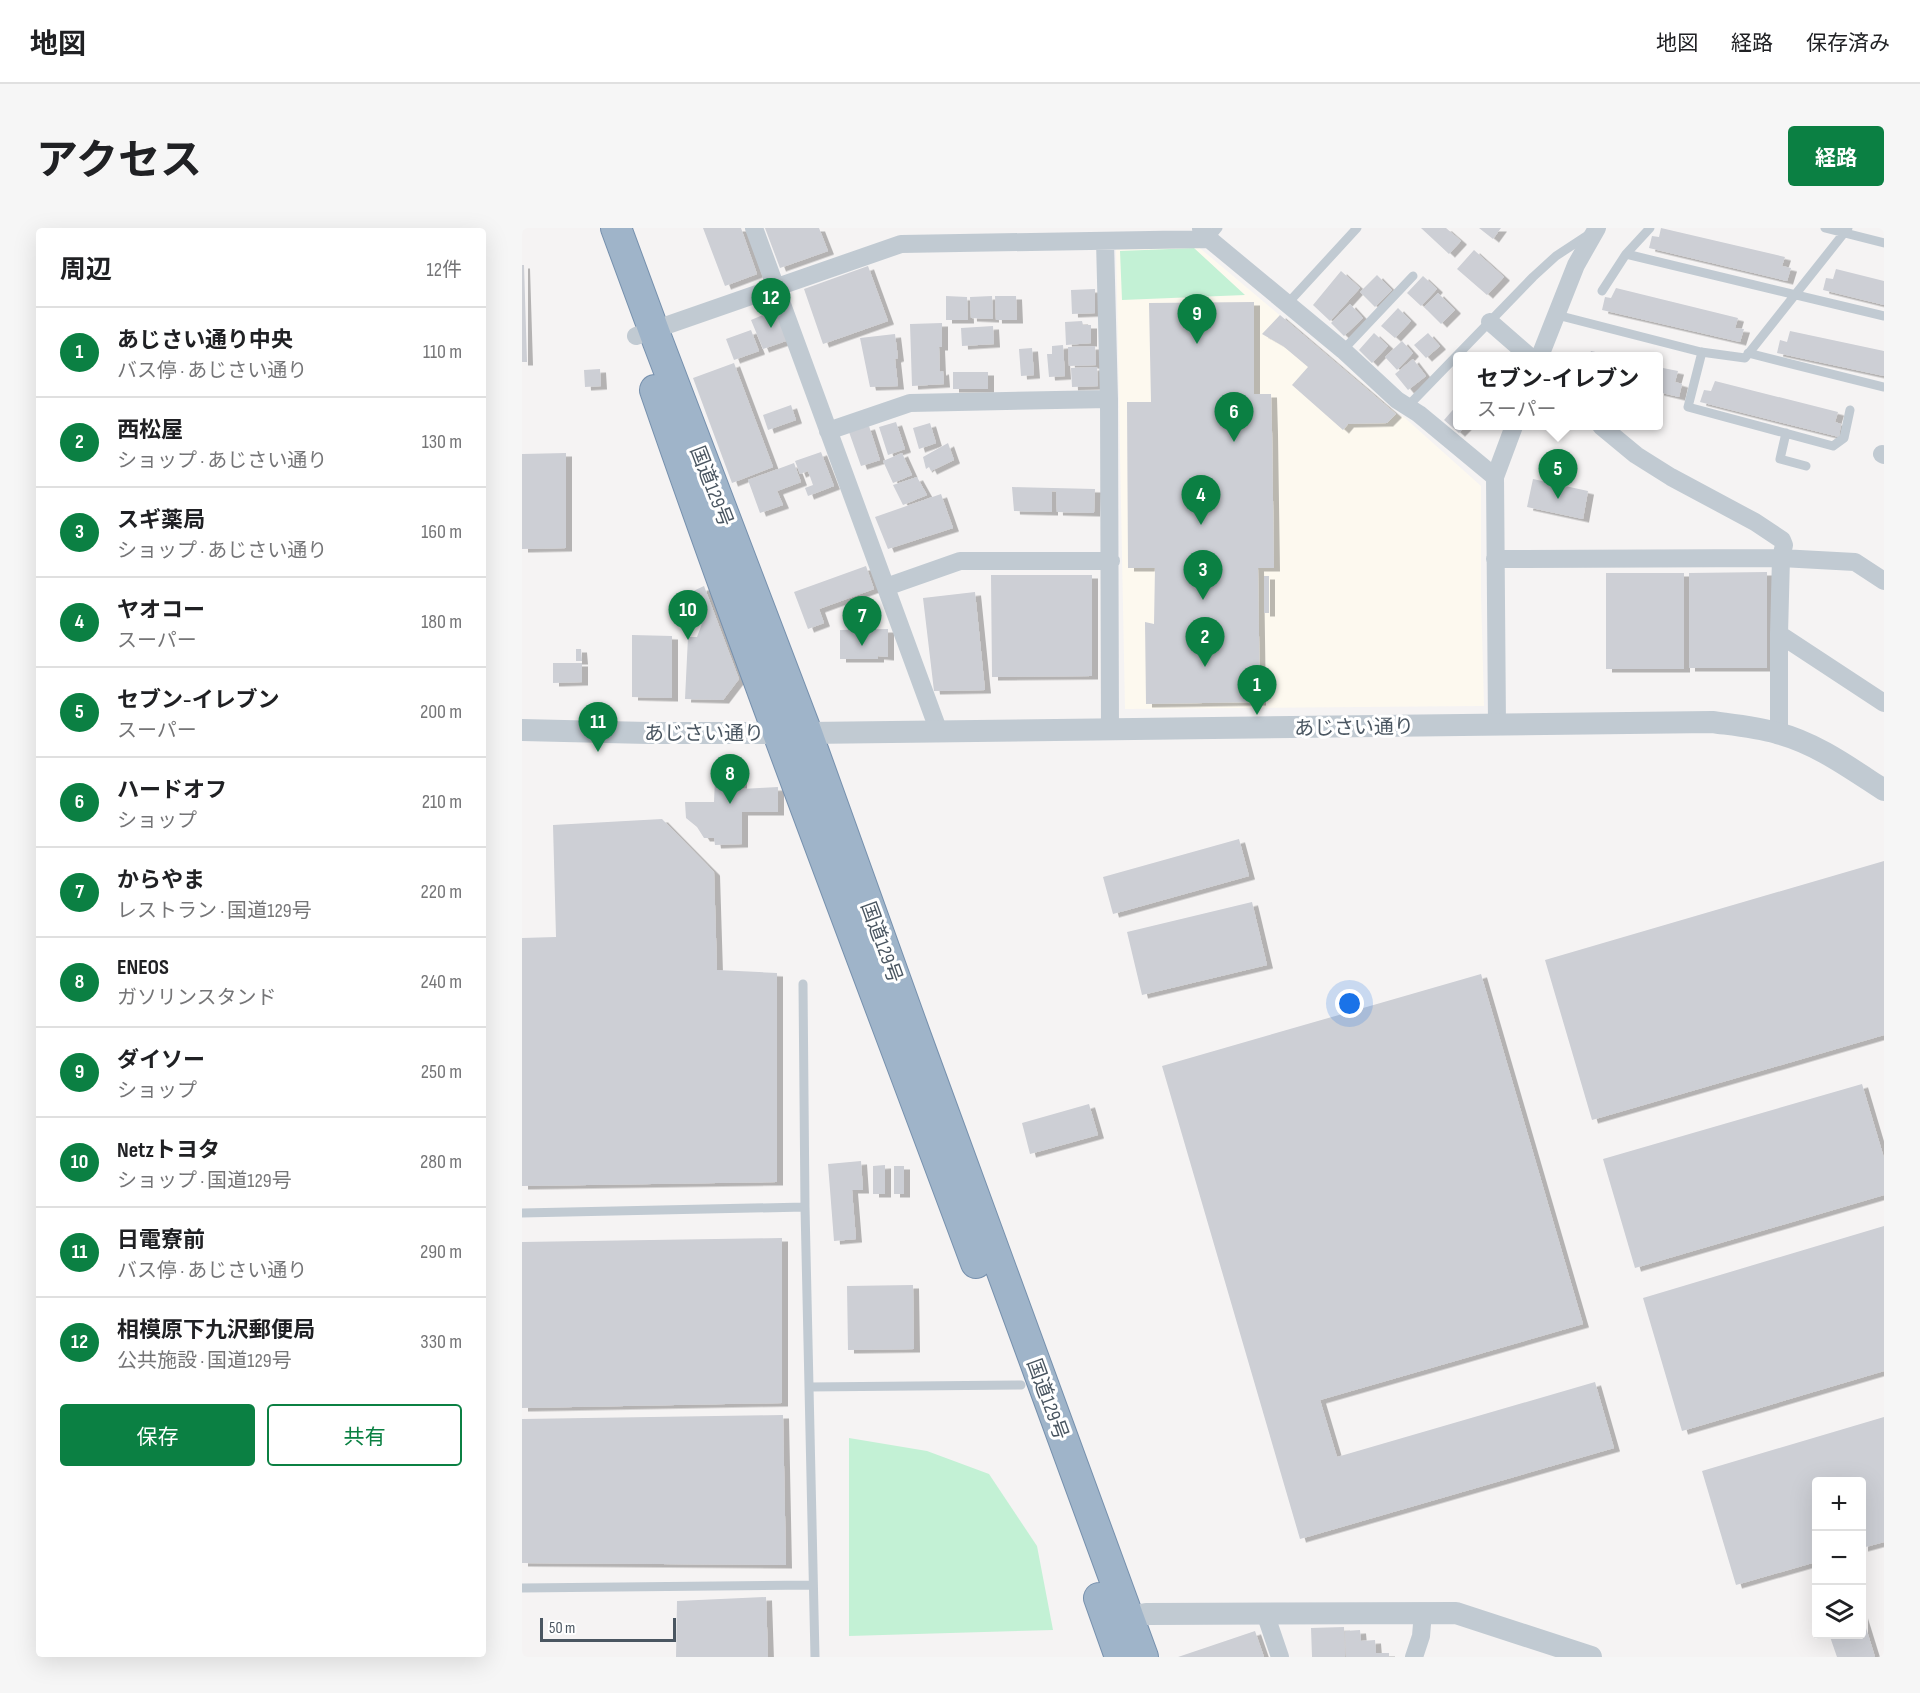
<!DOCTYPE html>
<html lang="ja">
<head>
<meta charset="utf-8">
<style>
  body { margin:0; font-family:"Sofia Sans Condensed","Noto Sans JP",sans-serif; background:#f6f6f6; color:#202124 }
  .controls { position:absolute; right:18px; bottom:18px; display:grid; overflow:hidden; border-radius:6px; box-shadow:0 6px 24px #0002 }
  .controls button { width:54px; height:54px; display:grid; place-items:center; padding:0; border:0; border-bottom:2px solid #e0e0e0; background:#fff; color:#202124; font:30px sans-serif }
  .scale { position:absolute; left:18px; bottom:15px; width:136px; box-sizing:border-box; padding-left:6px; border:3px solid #4a5661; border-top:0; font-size:16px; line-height:21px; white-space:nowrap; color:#4a5661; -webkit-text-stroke:4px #fff; paint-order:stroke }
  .you { position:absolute; left:828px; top:776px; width:21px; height:21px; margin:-15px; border:4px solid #fff; border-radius:50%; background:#1a73e8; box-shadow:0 0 0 9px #1a73e833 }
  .badge { display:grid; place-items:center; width:39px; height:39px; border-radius:50%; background:#0b8043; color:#fff; font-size:20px; font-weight:700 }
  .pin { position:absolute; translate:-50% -50px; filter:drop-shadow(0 2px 3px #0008) }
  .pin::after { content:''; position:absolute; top:32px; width:21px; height:18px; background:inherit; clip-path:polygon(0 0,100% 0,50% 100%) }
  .popup { position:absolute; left:931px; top:124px; width:210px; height:78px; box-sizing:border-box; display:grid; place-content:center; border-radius:6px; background:#fff; filter:drop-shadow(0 2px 4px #0005); font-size:20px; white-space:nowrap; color:#757577 }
  .popup b { font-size:22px; color:#202124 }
  .popup::after { content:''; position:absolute; left:50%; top:100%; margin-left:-12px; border:12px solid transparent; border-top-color:#fff }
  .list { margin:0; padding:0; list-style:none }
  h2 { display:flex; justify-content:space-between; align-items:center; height:78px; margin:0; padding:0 24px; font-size:26px }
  h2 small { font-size:20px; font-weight:400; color:#757577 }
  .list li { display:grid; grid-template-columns:39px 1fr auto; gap:18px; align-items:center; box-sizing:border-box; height:90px; padding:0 24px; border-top:2px solid #e0e0e0 }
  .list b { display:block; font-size:22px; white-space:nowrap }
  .list p { margin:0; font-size:20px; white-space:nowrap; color:#757577 }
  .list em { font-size:20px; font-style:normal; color:#757577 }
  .actions { display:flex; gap:12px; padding:18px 24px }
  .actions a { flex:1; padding:14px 0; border:2px solid #0b8043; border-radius:6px; text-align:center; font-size:21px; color:#0b8043 }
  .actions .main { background:#0b8043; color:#fff }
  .icon { flex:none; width:33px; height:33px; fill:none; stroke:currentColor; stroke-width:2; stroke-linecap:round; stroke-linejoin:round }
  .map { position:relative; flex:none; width:1362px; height:1429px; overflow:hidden; border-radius:6px }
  header { display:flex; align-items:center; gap:36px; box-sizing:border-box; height:84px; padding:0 30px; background:#fff; border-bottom:2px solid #e0e0e0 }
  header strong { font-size:28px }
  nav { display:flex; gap:33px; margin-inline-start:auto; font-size:21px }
  .intro { display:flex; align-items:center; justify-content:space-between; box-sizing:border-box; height:144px; padding:0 36px }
  h1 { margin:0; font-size:42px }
  .button { padding:15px 27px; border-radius:6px; background:#0b8043; color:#fff; font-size:21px; font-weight:700 }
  main { display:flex; gap:36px; padding:0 36px }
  aside { flex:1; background:#fff; border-radius:6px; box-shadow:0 6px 24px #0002 }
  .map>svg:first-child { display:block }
  .commercial { fill:#fdf9ef }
  .green { fill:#c3f1d5 }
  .building { fill:#cdcfd5; filter:url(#shadow) }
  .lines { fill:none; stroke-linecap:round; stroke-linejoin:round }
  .trunk-casing { stroke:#7690ad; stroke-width:32 }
  .service { stroke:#c1cad2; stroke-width:9 }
  .minor { stroke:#c1cad2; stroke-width:18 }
  .tertiary { stroke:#c1cad2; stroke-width:22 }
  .trunk { stroke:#9fb4c9; stroke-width:30 }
  .labels { text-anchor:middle; stroke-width:6; stroke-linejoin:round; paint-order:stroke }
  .street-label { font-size:20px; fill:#4a5661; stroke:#fff }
</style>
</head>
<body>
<header>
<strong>地図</strong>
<nav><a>地図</a><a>経路</a><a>保存済み</a></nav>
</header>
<div class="intro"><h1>アクセス</h1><a class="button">経路</a></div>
<main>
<aside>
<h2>周辺<small>12件</small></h2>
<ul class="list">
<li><span class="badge">1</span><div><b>あじさい通り中央</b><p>バス停 · あじさい通り</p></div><em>110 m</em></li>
<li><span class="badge">2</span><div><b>西松屋</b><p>ショップ · あじさい通り</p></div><em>130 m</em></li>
<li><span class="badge">3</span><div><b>スギ薬局</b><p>ショップ · あじさい通り</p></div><em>160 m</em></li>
<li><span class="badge">4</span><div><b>ヤオコー</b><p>スーパー</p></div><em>180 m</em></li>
<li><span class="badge">5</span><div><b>セブン-イレブン</b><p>スーパー</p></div><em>200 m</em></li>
<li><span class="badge">6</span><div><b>ハードオフ</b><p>ショップ</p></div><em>210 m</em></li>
<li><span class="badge">7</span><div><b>からやま</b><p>レストラン · 国道129号</p></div><em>220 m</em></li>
<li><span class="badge">8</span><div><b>ENEOS</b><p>ガソリンスタンド</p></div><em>240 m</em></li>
<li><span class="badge">9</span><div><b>ダイソー</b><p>ショップ</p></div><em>250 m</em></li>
<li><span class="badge">10</span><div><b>Netzトヨタ</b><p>ショップ · 国道129号</p></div><em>280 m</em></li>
<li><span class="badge">11</span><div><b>日電寮前</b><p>バス停 · あじさい通り</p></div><em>290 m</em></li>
<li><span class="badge">12</span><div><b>相模原下九沢郵便局</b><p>公共施設 · 国道129号</p></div><em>330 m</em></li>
</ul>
<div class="actions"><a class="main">保存</a><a>共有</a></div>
</aside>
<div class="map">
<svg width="1362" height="1429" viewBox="0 0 1362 1429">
  <defs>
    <filter id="shadow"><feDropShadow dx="6" dy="3.5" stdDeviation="0" flood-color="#0004"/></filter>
  </defs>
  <rect width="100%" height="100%" fill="#f5f3f3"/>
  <path class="commercial" d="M 673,16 L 875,186 L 883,190 L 959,258 L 959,367 L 962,478 L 603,481 L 594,19 Z"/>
  <path class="green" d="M 672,20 L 723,67 L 600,72 L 598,23 Z
    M 327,1210 L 405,1223 L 467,1246 L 515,1318 L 531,1402 L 327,1408 Z"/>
  <path class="building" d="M 181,0 L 219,0 L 235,46 L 203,58 Z
    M 243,0 L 297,0 L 306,23 L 258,40 Z
    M 899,0 L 924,0 L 939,13 L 927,26 Z
    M 957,0 L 979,0 L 971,11 Z
    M 1139,0 L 1263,29 L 1260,38 L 1269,40 L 1265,53 L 1127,20 L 1130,8 L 1137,9 Z
    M 952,22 L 982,49 L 965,67 L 935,41 Z
    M 0,37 L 2,37 L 5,134 L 0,134 Z
    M 346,38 L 366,93 L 301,116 L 282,61 Z
    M 1314,41 L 1362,53 L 1362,77 L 1301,62 L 1304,50 L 1311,51 Z
    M 819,43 L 838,60 L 808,93 L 791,77 Z
    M 855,47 L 870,62 L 853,79 L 838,64 Z
    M 901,48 L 915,61 L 899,78 L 885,65 Z
    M 1094,60 L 1216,90 L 1213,100 L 1222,101 L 1218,114 L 1080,82 L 1083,69 L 1089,70 Z
    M 573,61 L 573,85 L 550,86 L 549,62 Z
    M 916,65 L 933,82 L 919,96 L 902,79 Z
    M 424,68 L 445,69 L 446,92 L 424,92 Z
    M 470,68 L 471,91 L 449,90 L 448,69 Z
    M 473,68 L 494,68 L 495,92 L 474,92 Z
    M 732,74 L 732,166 L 749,166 L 750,203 L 752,340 L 736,340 L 738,474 L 624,476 L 623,394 L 632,396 L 633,340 L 606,340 L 605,174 L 629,174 L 627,75 Z
    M 828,76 L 841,90 L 822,108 L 809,95 Z
    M 876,80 L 889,93 L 873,110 L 859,98 Z
    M 253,82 L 264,113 L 241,121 L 229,92 Z
    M 758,87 L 874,186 L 865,195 L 826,196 L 821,202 L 770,157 L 786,139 L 761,118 L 740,106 Z
    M 560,93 L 561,97 L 569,97 L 569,115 L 544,117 L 543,94 Z
    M 420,95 L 420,119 L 417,119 L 418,144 L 421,143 L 422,156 L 390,158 L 388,96 Z
    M 471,98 L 472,116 L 440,118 L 439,100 Z
    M 229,102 L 237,123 L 212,132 L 204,111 Z
    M 1268,103 L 1362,123 L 1362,148 L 1255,125 L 1258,112 L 1265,114 Z
    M 852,105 L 866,118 L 850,135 L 837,122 Z
    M 906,105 L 918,118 L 904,130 L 892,117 Z
    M 373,106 L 376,130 L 373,131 L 376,158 L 348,159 L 338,110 Z
    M 880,113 L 891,125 L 875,142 L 863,129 Z
    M 541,117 L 543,148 L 527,149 L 525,126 L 530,126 L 530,118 Z
    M 573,118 L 574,137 L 547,138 L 546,119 Z
    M 510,120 L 512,147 L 499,148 L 497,121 Z
    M 1069,123 L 1091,128 L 1067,128 Z
    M 891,131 L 904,148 L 886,162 L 873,146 Z
    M 212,135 L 251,239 L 210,255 L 171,150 Z
    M 575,139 L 576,158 L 550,159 L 549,140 Z
    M 1136,139 L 1156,143 L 1153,154 L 1160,156 L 1157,169 L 1136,164 Z
    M 78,141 L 79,158 L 63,159 L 62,142 Z
    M 431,144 L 466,144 L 466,161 L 431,161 Z
    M 1193,153 L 1316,184 L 1313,194 L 1319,196 L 1317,209 L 1178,174 L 1182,162 L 1189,163 Z
    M 936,176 L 936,198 L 944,198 L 937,205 L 922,192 Z
    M 269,177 L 274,192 L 246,202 L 241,187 Z
    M 374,194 L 383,221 L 366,227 L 357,199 Z
    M 408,195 L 414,215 L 397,221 L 391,200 Z
    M 347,198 L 358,232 L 339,238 L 327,204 Z
    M 426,215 L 432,232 L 409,243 L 407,239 L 404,241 L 401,229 Z
    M 299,224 L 312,258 L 286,268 L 283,260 L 291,257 L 286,243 L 278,246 L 273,233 Z
    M 44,225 L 44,320 L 0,321 L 0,226 Z
    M 380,225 L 390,247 L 371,255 L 361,233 Z
    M 272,235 L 279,254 L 255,263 L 261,277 L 238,285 L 226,252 Z
    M 395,249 L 405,267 L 381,277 L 371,257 Z
    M 1011,251 L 1066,263 L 1061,291 L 1005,279 Z
    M 490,259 L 573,261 L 572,285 L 535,284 L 534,263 L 530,263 L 530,284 L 492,283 Z
    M 419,266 L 431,300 L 366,321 L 353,289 Z
    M 344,338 L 352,361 L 297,381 L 302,395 L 286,401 L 272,364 Z
    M 1245,344 L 1245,440 L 1167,440 L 1167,345 Z
    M 1084,345 L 1162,345 L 1162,441 L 1084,441 Z
    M 469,347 L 570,347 L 570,448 L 470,449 Z
    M 742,348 L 747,348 L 747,385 L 742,385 Z
    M 182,358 L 217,451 L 201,472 L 163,471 L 166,409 L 175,409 L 184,385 L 174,390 L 165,366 Z
    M 453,364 L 463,462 L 412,463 L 401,370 Z
    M 366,401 L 366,429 L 356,428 L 356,431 L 318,431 L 318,402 Z
    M 110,407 L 150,408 L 150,470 L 110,469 Z
    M 54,421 L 59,421 L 60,433 L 54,433 Z
    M 31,435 L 60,435 L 60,454 L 31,455 Z
    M 219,550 L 219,561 L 256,559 L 256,584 L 220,584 L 220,616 L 193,617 L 192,610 L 182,610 L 175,599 L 164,590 L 163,574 L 192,574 L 193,551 Z
    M 140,591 L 192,644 L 195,742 L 255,745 L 255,954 L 0,958 L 0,710 L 34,709 L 31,597 Z
    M 717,611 L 727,648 L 591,686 L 581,649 Z
    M 1362,633 L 1362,807 L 1070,892 L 1023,732 Z
    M 730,674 L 745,737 L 620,767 L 605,704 Z
    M 959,746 L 1061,1096 L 798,1172 L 815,1229 L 1073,1154 L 1092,1220 L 778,1311 L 640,838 Z
    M 1340,856 L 1362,930 L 1362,967 L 1113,1040 L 1081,931 Z
    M 567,876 L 576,907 L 508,926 L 500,895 Z
    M 339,933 L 341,962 L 330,962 L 334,1011 L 312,1013 L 306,936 Z
    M 363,937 L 363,966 L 351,966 L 351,938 Z
    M 372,938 L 382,938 L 382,966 L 372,966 Z
    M 1362,998 L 1362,1143 L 1160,1203 L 1121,1070 Z
    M 260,1010 L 260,1175 L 0,1180 L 0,1014 Z
    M 391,1057 L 392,1121 L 326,1122 L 325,1058 Z
    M 261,1187 L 264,1337 L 0,1335 L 0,1191 Z
    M 1362,1189 L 1362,1314 L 1340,1320 L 1340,1254 L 1294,1254 L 1294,1334 L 1214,1357 L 1180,1243 Z
    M 244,1369 L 246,1429 L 154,1429 L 155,1373 Z
    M 1340,1387 L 1353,1429 L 1315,1429 L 1307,1406 L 1340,1406 Z
    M 822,1399 L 823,1429 L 790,1429 L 789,1400 Z
    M 838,1402 L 839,1413 L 853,1412 L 854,1425 L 867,1425 L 867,1429 L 824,1429 L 823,1403 Z
    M 733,1403 L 742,1429 L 656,1429 Z"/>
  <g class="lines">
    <defs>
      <path id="trunk" d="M 94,0 L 136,114 L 285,505 L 393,806 L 621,1429
        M 133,162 C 234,455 346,744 454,1035
        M 577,1370 L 598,1429"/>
    </defs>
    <use href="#trunk" class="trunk-casing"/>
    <path class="service" d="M 1303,0 L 1362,15
      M 687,11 L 696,0
      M 1104,26 L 1362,88
      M 1080,63 L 1104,26 L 1128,0
      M 766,75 L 835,0
      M 1035,87 L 1179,124 L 1223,130 L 1326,0
      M 821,122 L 891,48
      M 1180,124 L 1166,179 L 1311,218 L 1322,210 L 1328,182
      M 1226,125 L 1361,159
      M 885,179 L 1011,49 L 1034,28 L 1069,5
      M 1264,205 L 1258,231 L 1284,238
      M 281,756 L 283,979 L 293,1429
      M 0,985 L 283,979
      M 287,1159 L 499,1157
      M 0,1360 L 291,1357"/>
    <path class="minor" d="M 232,0 L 417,504
      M 679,1 L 687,11 L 821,122 L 875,172 L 897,186 L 973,249
      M 583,13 L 587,171 L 588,502
      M 968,94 L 1007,128
      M 114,108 L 379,16 L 687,11
      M 1018,128 L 1054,37 L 1075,0
      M 1079,198 L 1114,227 L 1149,249 L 1233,294 L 1260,312 L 1262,317 L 1259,330 L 1257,406 L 1257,505
      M 306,203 L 388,175 L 587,171
      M 1360,226 L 1362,227
      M 973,331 L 1259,330 L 1333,334 L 1362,353
      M 364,359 L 438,333 L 589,333
      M 1257,406 L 1362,475
      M 975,497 L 973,249 L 992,198
      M 743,1385 L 758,1429
      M 892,1429 L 899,1408 L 901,1384"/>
    <path class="tertiary" d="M 0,502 L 126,505 L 285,505 L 1190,494 C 1212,497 1234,499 1255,505 C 1294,515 1328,540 1362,562
      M 593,1392 L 624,1386 L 934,1385 L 1069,1429"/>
    <use href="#trunk" class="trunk"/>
  </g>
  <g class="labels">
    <g class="street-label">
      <text transform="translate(190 258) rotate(69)" y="7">国道129号</text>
      <text transform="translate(832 499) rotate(-1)" y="7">あじさい通り</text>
      <text x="182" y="512">あじさい通り</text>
      <text transform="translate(360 714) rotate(70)" y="7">国道129号</text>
      <text transform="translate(526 1171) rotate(70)" y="7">国道129号</text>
    </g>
  </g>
</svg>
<div class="controls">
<button>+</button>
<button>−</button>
<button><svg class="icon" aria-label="layers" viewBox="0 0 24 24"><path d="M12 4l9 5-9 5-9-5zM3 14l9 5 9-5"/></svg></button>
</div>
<div class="scale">50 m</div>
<div class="you"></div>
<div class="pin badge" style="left:735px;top:487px">1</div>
<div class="pin badge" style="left:683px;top:439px">2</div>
<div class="pin badge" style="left:681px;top:372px">3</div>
<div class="pin badge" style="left:679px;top:297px">4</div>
<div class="pin badge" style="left:1036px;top:271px">5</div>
<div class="popup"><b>セブン-イレブン</b>スーパー</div>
<div class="pin badge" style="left:712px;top:214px">6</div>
<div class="pin badge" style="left:340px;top:418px">7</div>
<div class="pin badge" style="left:208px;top:576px">8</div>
<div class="pin badge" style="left:675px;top:116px">9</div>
<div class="pin badge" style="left:166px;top:412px">10</div>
<div class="pin badge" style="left:76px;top:524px">11</div>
<div class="pin badge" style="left:249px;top:100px">12</div>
</div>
</main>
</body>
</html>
